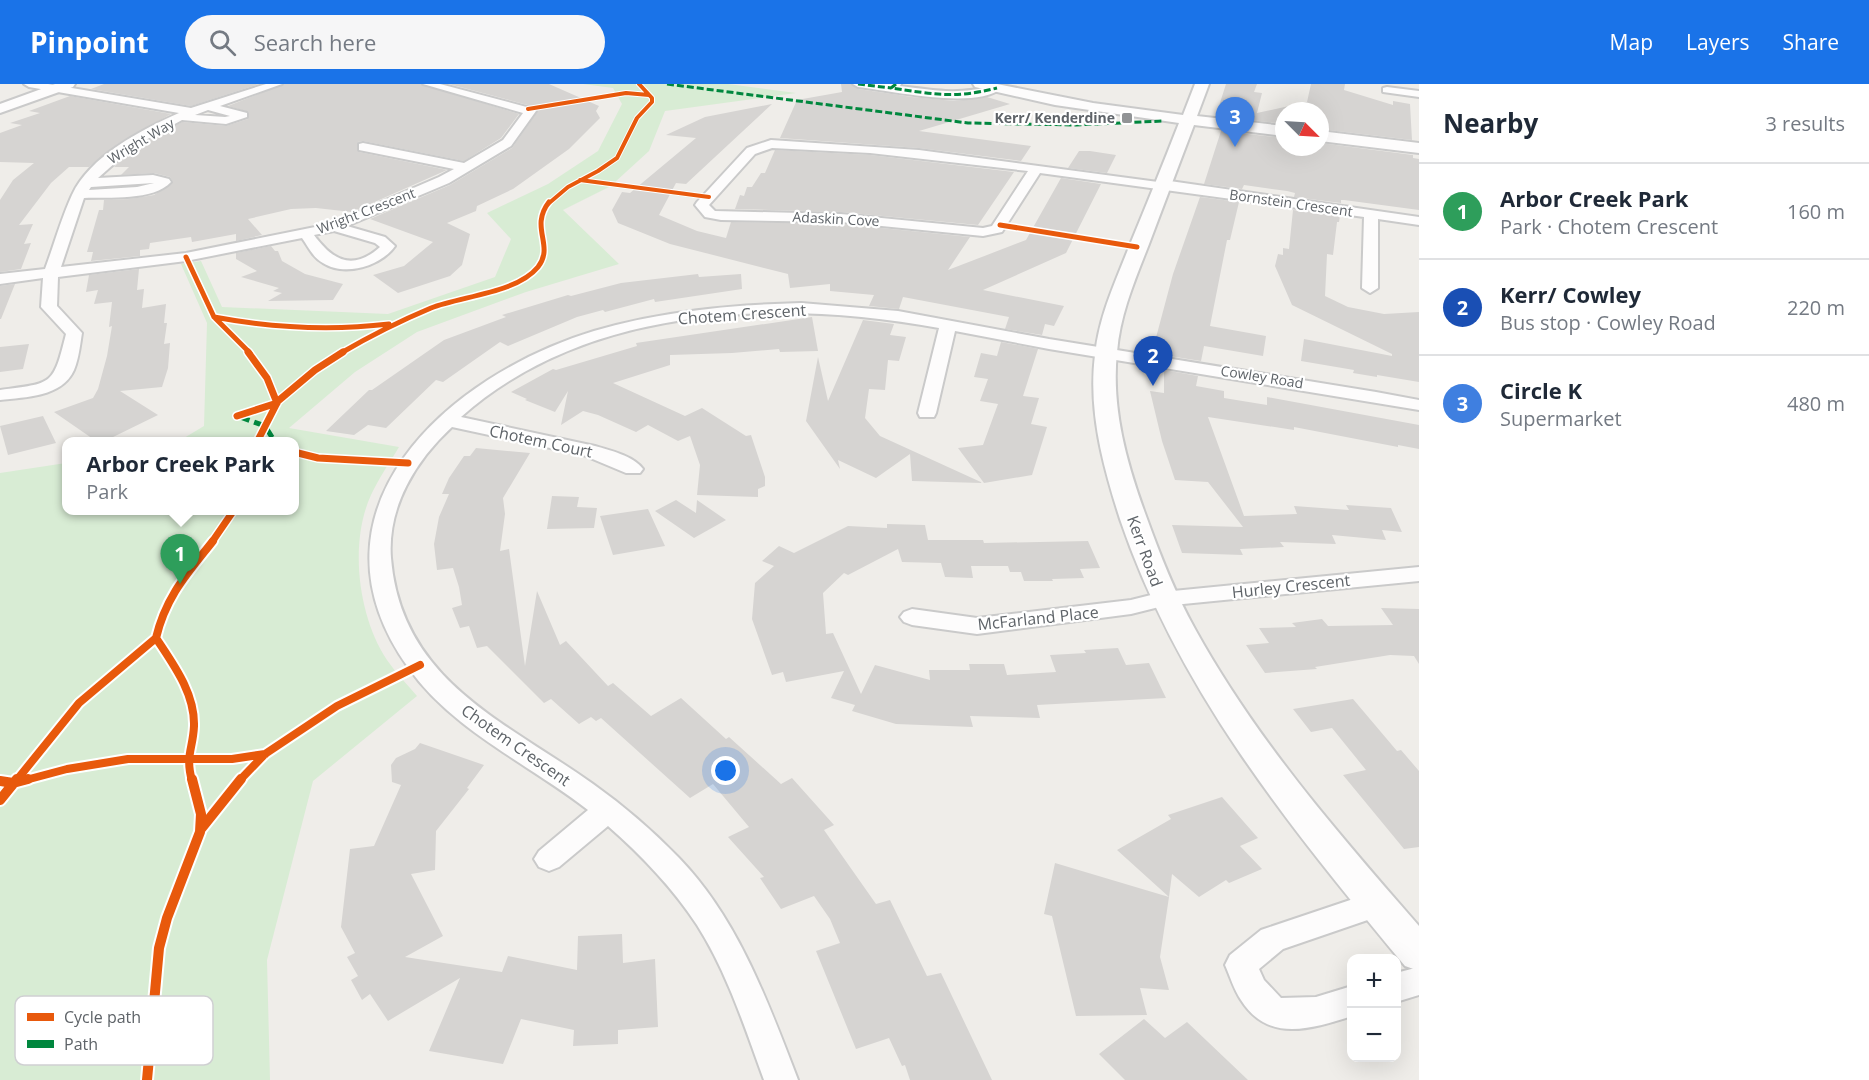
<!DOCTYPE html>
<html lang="en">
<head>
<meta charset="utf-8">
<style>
  body { margin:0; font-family:"Open Sans",sans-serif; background:#f6f6f7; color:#1f2937 }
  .controls { position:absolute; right:18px; bottom:18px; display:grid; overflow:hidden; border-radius:12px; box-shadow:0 6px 24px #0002 }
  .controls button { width:54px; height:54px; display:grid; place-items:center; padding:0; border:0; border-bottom:2px solid #e0e1e3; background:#fff; color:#1f2937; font:30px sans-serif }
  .compass { position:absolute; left:1275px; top:18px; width:54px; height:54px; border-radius:50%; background:#fff; box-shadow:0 6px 24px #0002; rotate:114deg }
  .you { position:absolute; left:726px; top:687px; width:21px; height:21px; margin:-15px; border:4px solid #fff; border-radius:50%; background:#1a73e8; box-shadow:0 0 0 9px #1a73e833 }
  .badge { display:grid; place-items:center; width:39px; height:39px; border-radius:50%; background:#1a73e8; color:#fff; font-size:20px; font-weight:700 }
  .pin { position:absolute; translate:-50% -50px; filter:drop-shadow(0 2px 3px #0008) }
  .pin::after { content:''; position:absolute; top:32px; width:21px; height:18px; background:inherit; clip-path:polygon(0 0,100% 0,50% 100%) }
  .popup { position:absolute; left:62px; top:353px; width:237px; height:78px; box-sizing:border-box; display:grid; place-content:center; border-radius:12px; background:#fff; filter:drop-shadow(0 2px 4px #0005); font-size:20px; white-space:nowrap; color:#747a83 }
  .popup b { font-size:22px; color:#1f2937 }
  .popup::after { content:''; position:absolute; left:50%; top:100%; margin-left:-12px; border:12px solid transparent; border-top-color:#fff }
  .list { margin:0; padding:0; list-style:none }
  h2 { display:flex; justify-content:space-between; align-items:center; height:78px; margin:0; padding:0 24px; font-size:26px }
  h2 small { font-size:20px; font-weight:400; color:#747a83 }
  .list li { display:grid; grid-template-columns:39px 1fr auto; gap:18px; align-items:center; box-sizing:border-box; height:96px; padding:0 24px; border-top:2px solid #e0e1e3 }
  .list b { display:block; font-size:22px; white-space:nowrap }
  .list p { margin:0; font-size:20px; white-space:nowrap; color:#747a83 }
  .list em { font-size:20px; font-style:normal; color:#747a83 }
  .icon { flex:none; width:33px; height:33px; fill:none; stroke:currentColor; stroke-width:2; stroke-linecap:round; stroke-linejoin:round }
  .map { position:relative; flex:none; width:1419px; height:996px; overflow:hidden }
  header { display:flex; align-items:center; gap:36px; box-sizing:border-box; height:84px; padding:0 30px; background:#1a73e8; color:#fff }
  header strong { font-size:28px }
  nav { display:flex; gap:33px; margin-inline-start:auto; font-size:21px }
  .search { width:420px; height:54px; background:#f6f6f7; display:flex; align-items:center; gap:15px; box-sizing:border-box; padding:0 21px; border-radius:33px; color:#747a83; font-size:22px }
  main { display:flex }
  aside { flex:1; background:#fff }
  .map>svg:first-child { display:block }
  .green { fill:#d8ecd4 }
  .building { fill:#d6d4d2 }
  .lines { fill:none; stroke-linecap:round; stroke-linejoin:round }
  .minor-casing { stroke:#cacaca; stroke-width:4 }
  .tertiary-casing { stroke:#cacaca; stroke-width:4 }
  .minor { fill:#fdfcfc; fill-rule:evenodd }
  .tertiary { fill:#fdfcfc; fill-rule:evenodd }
  .quiet-far1 { stroke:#00873e; stroke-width:3; stroke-dasharray:7 3; stroke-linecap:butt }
  .quiet { stroke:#00873e; stroke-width:5; stroke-dasharray:10 5; stroke-linecap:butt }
  .cycleway-far4-casing { stroke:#fff; stroke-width:6 }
  .cycleway-far3-casing { stroke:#fff; stroke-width:8 }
  .cycleway-far2-casing { stroke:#fff; stroke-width:10 }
  .cycleway-far1-casing { stroke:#fff; stroke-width:12 }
  .cycleway-casing { stroke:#fff; stroke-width:14 }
  .cycleway-far4 { stroke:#e8590c; stroke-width:4 }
  .cycleway-far3 { stroke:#e8590c; stroke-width:5 }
  .cycleway-far2 { stroke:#e8590c; stroke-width:7 }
  .cycleway-far1 { stroke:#e8590c; stroke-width:8 }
  .cycleway { stroke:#e8590c; stroke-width:10 }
  .poi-dot { fill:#919395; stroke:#fff; stroke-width:2 }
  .labels { text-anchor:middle; stroke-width:4.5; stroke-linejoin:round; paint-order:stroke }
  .far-poi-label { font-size:14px; font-weight:bold; fill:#5e6368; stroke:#fff; text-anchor:end }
  .far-street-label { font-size:14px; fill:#5e6368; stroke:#fff }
  .street-label { font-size:16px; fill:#5e6368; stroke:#fff }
  .key { fill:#fff; stroke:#cfd0d2; stroke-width:1.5 }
  .key-label { font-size:16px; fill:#5e6368 }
</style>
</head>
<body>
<header>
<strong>Pinpoint</strong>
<div class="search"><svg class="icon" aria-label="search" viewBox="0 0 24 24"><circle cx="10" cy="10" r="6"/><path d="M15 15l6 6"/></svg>Search here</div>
<nav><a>Map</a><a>Layers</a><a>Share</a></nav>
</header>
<main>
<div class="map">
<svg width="1419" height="996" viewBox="0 0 1419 996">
  <rect width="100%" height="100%" fill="#efede9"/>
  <path class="green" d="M 583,0 L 728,0 L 796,9 L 665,27 L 649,67 L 614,99 L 698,110 L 693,114 L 609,103 L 563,126 L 619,180 L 526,208 L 417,248 L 355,288 L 289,344 L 399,363 C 390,378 379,394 371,411 C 349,459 358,532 387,576 C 396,589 407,600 417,612 L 313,697 L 267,876 L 270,996 L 0,996 L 0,389 L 66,379 L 66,426 L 294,426 L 294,358 L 179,357 L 204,342 L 207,239 L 181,180 L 201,177 L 222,223 L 388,230 L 495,193 L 511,155 L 487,129 L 548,100 L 598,67 L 622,20 L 613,4 Z"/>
  <path class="building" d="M 104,0 L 259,0 L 191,22 L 91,5 Z
    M 284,0 L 421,0 L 519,30 L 501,54 L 464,77 L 363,57 L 358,58 L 359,68 L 447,86 L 352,128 L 316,124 L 291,125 L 248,135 L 262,151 L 236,157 L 236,150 L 192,158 L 191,153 L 150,159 L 149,165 L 140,166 L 140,172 L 91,177 L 93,168 L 87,168 L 99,126 L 103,126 L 104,116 L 130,115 L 154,111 L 173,98 L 170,93 L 154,89 L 121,91 L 129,83 L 114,83 L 134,65 L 182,38 L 226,42 L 248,35 L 249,28 L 228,22 Z
    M 449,0 L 549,0 L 599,22 L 596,27 L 600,34 L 569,65 L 513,105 L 477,122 L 476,127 L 447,139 L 470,150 L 462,181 L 450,192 L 398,209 L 373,191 L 404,182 L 433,158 L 370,135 L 450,101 L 512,64 L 538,27 L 535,23 Z
    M 841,0 L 851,0 L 858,5 L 912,13 L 954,17 L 987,13 L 1010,20 L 919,47 L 1031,62 L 1021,77 L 919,64 L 780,54 L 797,16 L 842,8 Z
    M 1226,0 L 1257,0 L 1254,8 L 1262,9 L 1257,29 L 1307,18 L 1311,0 L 1345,0 L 1344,6 L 1393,21 L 1393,17 L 1410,20 L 1412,56 L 1320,45 L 1320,27 L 1284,27 L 1284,40 L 1225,33 L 1227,26 L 1218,25 Z
    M 70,12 L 171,30 L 117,60 L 89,83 L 69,83 L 51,99 L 19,141 L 33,140 L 24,160 L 31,159 L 21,185 L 0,188 L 0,116 L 13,96 L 34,79 L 0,78 L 0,49 L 22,41 L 10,39 L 40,29 L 29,27 Z
    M 772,20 L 686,100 L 676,99 L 659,131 L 697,147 L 726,154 L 731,138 L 841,140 L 970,153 L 948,186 L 1026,156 L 1061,94 L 1101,100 L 1066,169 L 983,206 L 1064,222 L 1054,242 L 1045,240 L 1042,251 L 1005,245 L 1009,233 L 903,213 L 899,225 L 869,222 L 874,211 L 830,207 L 830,200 L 790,204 L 788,190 L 670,160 L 618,139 L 612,126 L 622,108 L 630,109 L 696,54 L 666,51 L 705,33 Z
    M 1221,47 L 1284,54 L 1284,63 L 1320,63 L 1320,59 L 1413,71 L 1413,74 L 1419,75 L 1419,126 L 1344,116 L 1341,116 L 1341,119 L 1294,113 L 1295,109 L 1287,107 L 1244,101 L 1242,105 L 1204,100 Z
    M 775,66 L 870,71 L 1014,88 L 978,141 L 841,128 L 735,125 L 740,111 L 744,112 L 747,103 L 752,103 L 761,89 L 765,89 Z
    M 1079,67 L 1090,67 L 1116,71 L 1107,89 L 1068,84 Z
    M 1200,113 L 1239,118 L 1230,156 L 1227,156 L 1210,242 L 1266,252 L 1263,272 L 1204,262 L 1201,277 L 1163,271 L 1163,262 L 1154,261 L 1173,190 Z
    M 1293,126 L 1340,132 L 1339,138 L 1337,138 L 1333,171 L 1327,170 L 1325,212 L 1348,223 L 1384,230 L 1419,228 L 1419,298 L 1377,291 L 1377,293 L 1353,289 L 1354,286 L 1301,277 L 1304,255 L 1392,272 L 1392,270 L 1292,221 L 1275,182 L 1278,170 L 1283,171 L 1283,164 L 1289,165 Z
    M 271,162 L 275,167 L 278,167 L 282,177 L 305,190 L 343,200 L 333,216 L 268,217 L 282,209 L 273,207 L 279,204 L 241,193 L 257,187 L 236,175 L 236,169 Z
    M 139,185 L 137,206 L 144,205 L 142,224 L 166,220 L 164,239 L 167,239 L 164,260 L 170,259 L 168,284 L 162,303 L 120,307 L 158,331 L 109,355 L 106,353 L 96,357 L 54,328 L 93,314 L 98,305 L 107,272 L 112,242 L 109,243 L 112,218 L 94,220 L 98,206 L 86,208 L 89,191 Z
    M 698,190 L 699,193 L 741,190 L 742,205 L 655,218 L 654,215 L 605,228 L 603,226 L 577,233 L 508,262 L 500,258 L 443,298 L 436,296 L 386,344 L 368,341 L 354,351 L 326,347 L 369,306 L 372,306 L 444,256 L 506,233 L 502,231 L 568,211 L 571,212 L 621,199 Z
    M 15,200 L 1,235 L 0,235 L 0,202 Z
    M 812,233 L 818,267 L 780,268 L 779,265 L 732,269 L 670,271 L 670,281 L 613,299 L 685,332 L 702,324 L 746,352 L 751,351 L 765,393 L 765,402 L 758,405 L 758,413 L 697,411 L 700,381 L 690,352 L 678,357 L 648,341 L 636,348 L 598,331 L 583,327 L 561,341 L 568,307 L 555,328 L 525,316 L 527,315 L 511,308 L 553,285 L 556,286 L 637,262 L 636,259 Z
    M 863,236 L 894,240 L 890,251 L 906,253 L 899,277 L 888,276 L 885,306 L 869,305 L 865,334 L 880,352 L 983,399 L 912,397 L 910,370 L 876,394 L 838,376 L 840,385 L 806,337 L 818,273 L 828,317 Z
    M 1001,258 L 1038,265 L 1023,312 L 1039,314 L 1031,340 L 1047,343 L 1032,391 L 984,399 L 958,364 L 983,361 L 998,320 L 980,317 L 988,295 L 974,293 L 981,269 L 997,272 Z
    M 29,260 L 23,285 L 0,288 L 0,263 Z
    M 1164,286 L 1198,292 L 1196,302 L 1224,307 L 1224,314 L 1267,321 L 1267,313 L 1419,341 L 1419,365 L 1398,361 L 1398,363 L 1294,343 L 1294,346 L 1208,333 L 1244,432 L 1297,430 L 1294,422 L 1349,426 L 1346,421 L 1391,424 L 1402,448 L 1382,446 L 1386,456 L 1332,451 L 1336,460 L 1280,458 L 1284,463 L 1240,465 L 1243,471 L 1182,469 L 1172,441 L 1243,443 L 1208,398 L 1175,396 L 1162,357 L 1150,307 L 1164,309 Z
    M 43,332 L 56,359 L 8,371 L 0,342 Z
    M 476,364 L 530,369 L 503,414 L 505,430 L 500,467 L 509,465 L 525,582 L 537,507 L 560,561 L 566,557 L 608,602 L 613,599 L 651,632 L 681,614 L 726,655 L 729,653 L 781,700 L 792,694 L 834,741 L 824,746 L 876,820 L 890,816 L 927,892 L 941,889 L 992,996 L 910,996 L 905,981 L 902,982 L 889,954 L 856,965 L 816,867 L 840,859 L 830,835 L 814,812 L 781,825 L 760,794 L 764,793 L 728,753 L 749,743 L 713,700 L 690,714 L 601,634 L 596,637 L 591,633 L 579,640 L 551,615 L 544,619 L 487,562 L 477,564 L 469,542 L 460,544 L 452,524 L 462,521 L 459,503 L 453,484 L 437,486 L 434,460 L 439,433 L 449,410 L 442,410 L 449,394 L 464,372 L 470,372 Z
    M 552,412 L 579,413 L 577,423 L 597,424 L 594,444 L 547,445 Z
    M 676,416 L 696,429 L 697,416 L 726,436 L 694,454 L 655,427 Z
    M 648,425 L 665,462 L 613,471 L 600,432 Z
    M 887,440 L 925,441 L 928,456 L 983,456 L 984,459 L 1088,457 L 1100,484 L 1080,485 L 1084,494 L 1052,495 L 1053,497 L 1024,497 L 1021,488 L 1010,488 L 1008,482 L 971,482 L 973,494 L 945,493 L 941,479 L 902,478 L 898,465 L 848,491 L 844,489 L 823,509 L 826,550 L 833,549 L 861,610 L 875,581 L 930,596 L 929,586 L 970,586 L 969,580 L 1004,580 L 1007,591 L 1056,588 L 1050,571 L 1086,569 L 1084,566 L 1118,564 L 1126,581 L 1149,579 L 1166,614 L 1037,621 L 1040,634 L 970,632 L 973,643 L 896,640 L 852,627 L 855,621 L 831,614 L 844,587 L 786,598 L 783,588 L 772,591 L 752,535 L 755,499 L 774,482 L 762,477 L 779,462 L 794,469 L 848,442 L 887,444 Z
    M 1381,524 L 1419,525 L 1419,580 L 1414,572 L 1390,571 L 1315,583 L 1317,585 L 1265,589 L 1246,561 L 1269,559 L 1259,544 L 1296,543 L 1292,539 L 1322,535 L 1328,542 L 1393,541 Z
    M 1353,615 L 1397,667 L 1401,666 L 1419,687 L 1419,763 L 1404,765 L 1343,691 L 1366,686 L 1332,644 L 1311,648 L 1293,625 Z
    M 420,659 L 484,681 L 467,704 L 469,705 L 436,747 L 435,786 L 411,790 L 443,852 L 405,873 L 502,888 L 508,872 L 577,886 L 578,852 L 622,850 L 623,879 L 655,875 L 658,943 L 618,946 L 618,960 L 573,962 L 574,946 L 521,935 L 503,980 L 429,967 L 460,894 L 388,937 L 370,910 L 362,916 L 351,896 L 358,892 L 347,873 L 355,869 L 341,843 L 350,765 L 374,762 L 401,701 L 392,698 L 391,681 L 396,674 L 415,665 Z
    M 1222,713 L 1258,754 L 1240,762 L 1262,785 L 1229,799 L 1226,796 L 1199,813 L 1172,790 L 1169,813 L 1117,766 L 1171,735 L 1168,731 Z
    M 1055,779 L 1169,813 L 1160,873 L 1169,906 L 1140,904 L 1147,931 L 1076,932 L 1052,832 L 1044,830 Z
    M 1144,935 L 1165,954 L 1187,938 L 1248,996 L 1125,996 L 1099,970 Z"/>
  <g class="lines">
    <defs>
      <path id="minor" d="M 24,0 L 48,0 L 191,24 L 266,0 L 282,0 L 220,22 L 247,29 L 247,33 L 226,40 L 182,36 L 133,63 L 98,94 L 153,91 L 169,95 L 171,98 C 154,117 108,113 84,114 L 61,183 L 186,169 L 330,140 L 439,93 L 454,85 L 359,66 L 359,60 L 363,59 L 464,79 L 503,56 L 523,29 L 423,0 L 440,0 L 534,25 L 536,27 L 511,62 L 449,99 L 347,142 L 385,153 L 395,162 C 381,182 345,193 323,179 C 313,174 308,162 302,154 L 186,177 L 58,193 L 57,222 L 82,249 C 80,261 79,274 74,286 C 62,313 26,313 0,316 L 0,306 C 53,299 53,302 66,250 L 41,223 L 43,194 L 0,200 L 0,190 L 45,185 C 54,161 61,135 72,111 C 90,72 141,46 179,29 L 29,3 ZM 208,26 L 230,32 L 225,33 L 195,31 ZM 154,99 L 137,103 L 89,106 L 91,103 ZM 334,147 L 375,159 L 380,163 C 353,187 333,177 314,151 Z
        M 853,0 L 901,0 L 900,2 C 940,7 957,11 997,1 L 1002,4 C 975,26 893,7 858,3 Z
        M 1387,3 L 1419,7 L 1419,13 L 1383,8 L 1383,4 Z
        M 771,56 L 919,66 L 1158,98 L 1163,96 L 1419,133 L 1419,141 L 1378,135 L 1378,204 L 1370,209 L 1362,204 L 1364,133 L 1040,89 L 1002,148 L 983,152 L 841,138 L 721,136 L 705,133 L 695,121 L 697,118 L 747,64 ZM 772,64 L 870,69 L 1028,87 L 992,142 L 983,144 L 841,130 L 715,127 L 709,121 L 755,70 Z
        M 801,219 L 898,227 L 1049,255 L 1376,308 L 1419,316 L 1419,326 L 1049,265 L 955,247 L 936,329 L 934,333 L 920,333 L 918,329 L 939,244 C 781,215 588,220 461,333 L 595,362 C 609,366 634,372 643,385 L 640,389 L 626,389 L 583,371 L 452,343 C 416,376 387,423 391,474 C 401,597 505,637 593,700 C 624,722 653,747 679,774 C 738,835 768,918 798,996 L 764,996 C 745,944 727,888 697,841 C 672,803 641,771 608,742 L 559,783 L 549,787 L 539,783 L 534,775 L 539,767 L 588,726 C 529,680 452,646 408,583 C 296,426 449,291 594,247 C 662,227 731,221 801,219 Z
        M 1419,483 L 1419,497 L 1163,522 L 1131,530 L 977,550 L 912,541 L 904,538 L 900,533 L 904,528 L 912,525 L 977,534 L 1131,516 L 1163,508 Z
        M 1377,807 L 1388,811 L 1392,820 L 1388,829 L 1283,865 L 1259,885 L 1264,896 L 1281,914 L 1316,913 L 1352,902 L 1352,932 C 1311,945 1268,959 1241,916 C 1234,906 1230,892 1225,881 L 1230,871 L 1261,846 Z
        M 1419,883 L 1419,911 L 1396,918 L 1396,889 Z"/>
      <path id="tertiary" d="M 55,0 L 75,0 L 73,3 L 0,29 L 0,20 Z
        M 973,0 L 997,0 L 1093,19 L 1183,31 L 1195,0 L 1209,0 L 1197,32 L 1284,42 L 1284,52 L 1194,41 C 1179,80 1164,120 1149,160 C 1135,196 1120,230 1117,268 C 1111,325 1127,380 1146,432 C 1160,471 1175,509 1195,545 C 1255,654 1337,748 1419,842 L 1419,887 L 1405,882 C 1290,743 1179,608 1120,435 C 1103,382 1088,327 1095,271 C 1099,232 1115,199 1129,163 C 1146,122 1163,80 1179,39 L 1055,21 L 975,3 Z
        M 1320,47 L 1419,59 L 1419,69 L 1320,57 Z"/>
    </defs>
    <use href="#minor" class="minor-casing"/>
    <use href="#tertiary" class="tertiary-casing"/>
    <use href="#minor" class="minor"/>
    <use href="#tertiary" class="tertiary"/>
    <path class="quiet-far1" d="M 667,0 L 968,39 L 1076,41 L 1163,37
      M 858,0 L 891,4
      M 896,0 L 891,4 C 933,10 954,15 997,4"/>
    <path class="quiet" d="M 240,333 L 265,342 L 275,358"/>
    <defs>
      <path id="cycleway-far4" d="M 528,25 L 626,9 L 649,11
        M 580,96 L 709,113
        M 548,120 L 568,103 L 598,87 L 617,74 L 637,34 L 652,18 L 652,14 L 639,0"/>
      <path id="cycleway-far3" d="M 1000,141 L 1137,163
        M 186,173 L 214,233 C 273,244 329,247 389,240
        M 214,233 L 250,269
        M 341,269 C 370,252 400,237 431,224 C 462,212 517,209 538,183 C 555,161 529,144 549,118"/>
      <path id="cycleway-far2" d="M 237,332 L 277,319 L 267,294 L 248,268
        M 257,358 L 278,317 L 315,286 L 343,268
        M 294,368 L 318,374 L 408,379
        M 212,458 L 234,426"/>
      <path id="cycleway-far1" d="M 16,697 L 79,619 L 156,554
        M 22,697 L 67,685 L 128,675 L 232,675 L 265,670
        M 192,697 C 185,671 193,665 194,642 C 195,609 173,580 156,554 C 166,512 187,490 213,457
        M 239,697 L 265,670 L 337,622 L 420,581"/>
      <path id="cycleway" d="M 0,697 L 13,699 L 28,695
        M 0,716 L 17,695
        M 201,745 L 241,695
        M 147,996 L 159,864 L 167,834 L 200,748 L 201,730 L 192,695"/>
    </defs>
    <use href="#cycleway-far4" class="cycleway-far4-casing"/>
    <use href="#cycleway-far3" class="cycleway-far3-casing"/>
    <use href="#cycleway-far2" class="cycleway-far2-casing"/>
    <use href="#cycleway-far1" class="cycleway-far1-casing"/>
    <use href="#cycleway" class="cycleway-casing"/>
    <use href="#cycleway-far4" class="cycleway-far4"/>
    <use href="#cycleway-far3" class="cycleway-far3"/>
    <use href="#cycleway-far2" class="cycleway-far2"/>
    <use href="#cycleway-far1" class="cycleway-far1"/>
    <use href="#cycleway" class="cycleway"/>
  </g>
  <rect class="poi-dot" x="1121" y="28" width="12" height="12" rx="3"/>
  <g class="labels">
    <g class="far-poi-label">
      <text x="1115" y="39">Kerr/ Kenderdine</text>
    </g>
    <g class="far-street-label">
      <text transform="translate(141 57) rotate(-31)" y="5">Wright Way</text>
      <text transform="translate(1291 119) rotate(8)" y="5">Bornstein Crescent</text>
      <text transform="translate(366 127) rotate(-21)" y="5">Wright Crescent</text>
      <text transform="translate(836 135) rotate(3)" y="5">Adaskin Cove</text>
      <text transform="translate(1262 293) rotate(9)" y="5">Cowley Road</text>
    </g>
    <g class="street-label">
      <text transform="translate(742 230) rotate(-4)" y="6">Chotem Crescent</text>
      <text transform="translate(541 357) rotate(12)" y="6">Chotem Court</text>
      <text transform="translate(1145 467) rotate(70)" y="6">Kerr Road</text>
      <text transform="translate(1291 502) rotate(-6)" y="6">Hurley Crescent</text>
      <text transform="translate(1038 534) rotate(-6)" y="6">McFarland Place</text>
      <text transform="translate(516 661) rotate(35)" y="6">Chotem Crescent</text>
    </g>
  </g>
  <rect x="15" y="912" width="198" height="69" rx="9" class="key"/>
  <rect x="27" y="929" width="27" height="8" fill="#e8590c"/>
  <rect x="27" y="956" width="27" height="8" fill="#00873e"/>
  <g class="key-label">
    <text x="64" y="939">Cycle path</text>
    <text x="64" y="966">Path</text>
  </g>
</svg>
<div class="controls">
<button>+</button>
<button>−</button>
</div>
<svg class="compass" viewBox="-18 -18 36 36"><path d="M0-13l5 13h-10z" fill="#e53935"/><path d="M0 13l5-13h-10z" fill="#747a83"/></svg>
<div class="you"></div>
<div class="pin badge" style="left:180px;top:500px;background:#2e9e5b">1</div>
<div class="popup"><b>Arbor Creek Park</b>Park</div>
<div class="pin badge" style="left:1153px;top:302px;background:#1a4fb4">2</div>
<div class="pin badge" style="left:1235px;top:63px;background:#3f7fe0">3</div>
</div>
<aside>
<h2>Nearby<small>3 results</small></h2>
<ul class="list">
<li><span class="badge" style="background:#2e9e5b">1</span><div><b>Arbor Creek Park</b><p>Park · Chotem Crescent</p></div><em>160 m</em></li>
<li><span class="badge" style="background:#1a4fb4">2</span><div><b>Kerr/ Cowley</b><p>Bus stop · Cowley Road</p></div><em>220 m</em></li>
<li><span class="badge" style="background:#3f7fe0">3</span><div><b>Circle K</b><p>Supermarket</p></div><em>480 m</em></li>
</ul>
</aside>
</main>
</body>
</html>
